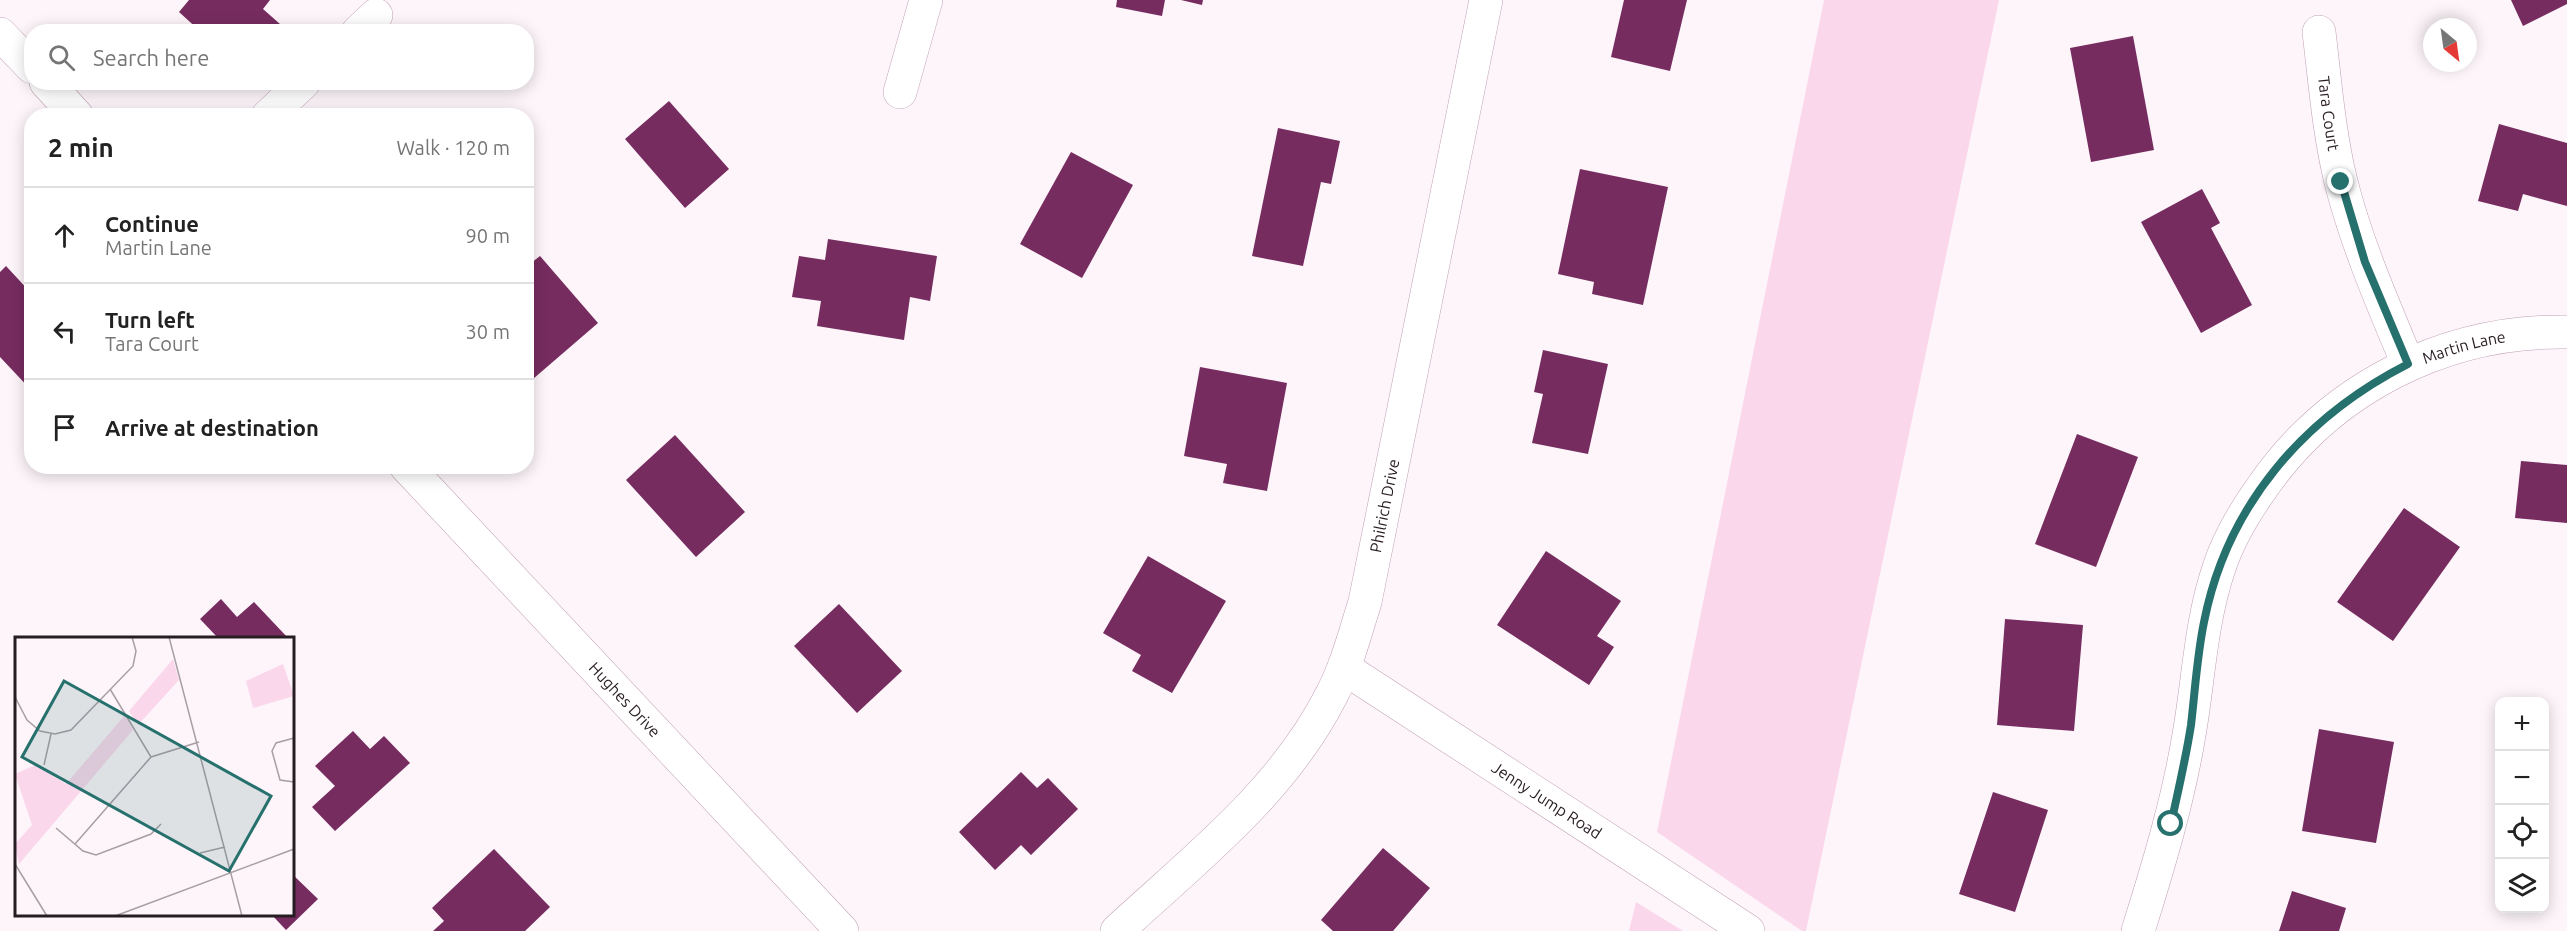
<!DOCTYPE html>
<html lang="en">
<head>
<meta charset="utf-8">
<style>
  body { margin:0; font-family:Ubuntu,sans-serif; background:#f2f2f2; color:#222 }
  .controls { position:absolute; right:18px; bottom:18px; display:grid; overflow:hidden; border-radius:12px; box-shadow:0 3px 15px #0003 }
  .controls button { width:54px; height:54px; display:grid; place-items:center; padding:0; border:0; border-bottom:2px solid #e0e0e0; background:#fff; color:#222; font:30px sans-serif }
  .compass { position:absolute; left:2423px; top:18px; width:54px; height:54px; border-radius:50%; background:#fff; box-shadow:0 3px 15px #0003; rotate:151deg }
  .stop { position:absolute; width:18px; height:18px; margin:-14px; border:4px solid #26706d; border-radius:50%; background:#fff }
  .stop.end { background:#26706d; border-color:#fff; box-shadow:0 2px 6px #0008 }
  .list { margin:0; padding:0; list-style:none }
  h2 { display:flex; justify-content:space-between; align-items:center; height:78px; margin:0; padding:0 24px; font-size:26px }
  h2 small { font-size:20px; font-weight:400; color:#767676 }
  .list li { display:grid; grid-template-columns:39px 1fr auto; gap:18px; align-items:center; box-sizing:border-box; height:96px; padding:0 24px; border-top:2px solid #e0e0e0 }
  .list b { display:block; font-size:22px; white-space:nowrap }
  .list p { margin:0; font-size:20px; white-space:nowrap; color:#767676 }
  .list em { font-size:20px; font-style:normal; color:#767676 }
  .icon { flex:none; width:33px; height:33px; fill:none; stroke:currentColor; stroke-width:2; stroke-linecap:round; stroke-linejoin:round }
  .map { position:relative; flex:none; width:2567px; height:931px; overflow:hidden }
  .search { position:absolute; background:#fff; box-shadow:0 3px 15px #0003; left:24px; top:24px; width:510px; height:66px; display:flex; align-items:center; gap:15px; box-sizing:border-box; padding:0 21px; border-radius:24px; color:#767676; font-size:22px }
  .panel { position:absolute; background:#fff; box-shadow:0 3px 15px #0003; left:24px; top:108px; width:510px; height:366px; border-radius:24px }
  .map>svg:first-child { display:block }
  .green { fill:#fbd7ec }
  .building { fill:#772c60 }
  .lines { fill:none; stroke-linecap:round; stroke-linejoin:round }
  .minor-casing { stroke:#c2a0b5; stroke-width:34 }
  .minor { stroke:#fff; stroke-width:33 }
  .route { stroke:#26706d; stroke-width:8 }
  .labels { text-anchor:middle; stroke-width:6; stroke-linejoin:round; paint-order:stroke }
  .street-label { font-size:16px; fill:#281c23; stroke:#fff }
  .inset-road { fill:none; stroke:#a89ea4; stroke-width:1.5 }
  .view { fill:#26706d; fill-opacity:0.15; stroke:#26706d; stroke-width:3 }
  .inset-edge { fill:none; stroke:#281c23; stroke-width:3 }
</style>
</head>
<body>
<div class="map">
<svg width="2567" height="931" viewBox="0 0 2567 931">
  <rect width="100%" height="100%" fill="#fdf5fa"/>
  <path class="green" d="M 1824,0 L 1999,0 L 1806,931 L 1802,931 L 1657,832 Z
    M 1636,902 L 1683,931 L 1629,931 Z"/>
  <path class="building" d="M 189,0 L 270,0 L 263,9 L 289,32 L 201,32 L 179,12 Z
    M 1117,0 L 1165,0 L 1162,16 L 1116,7 Z
    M 1181,0 L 1203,0 L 1202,5 Z
    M 1624,0 L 1687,0 L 1670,71 L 1611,57 Z
    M 2511,0 L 2567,0 L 2567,4 L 2523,26 Z
    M 2133,36 L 2154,150 L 2091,162 L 2070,48 Z
    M 669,101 L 729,169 L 685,208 L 625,139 Z
    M 2499,124 L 2567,143 L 2567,206 L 2523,194 L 2518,211 L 2478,201 Z
    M 1278,128 L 1340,141 L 1331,184 L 1321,182 L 1303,266 L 1252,256 Z
    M 1071,152 L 1133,185 L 1082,278 L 1020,244 Z
    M 1580,169 L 1668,187 L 1643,305 L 1592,294 L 1594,282 L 1558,274 Z
    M 2202,189 L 2220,223 L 2211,228 L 2252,305 L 2201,333 L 2141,222 Z
    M 828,239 L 937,256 L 930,301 L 910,297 L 904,340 L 817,326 L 821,301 L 792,297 L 799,256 L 825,260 Z
    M 540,256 L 598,323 L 526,385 L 526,267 Z
    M 6,266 L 32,294 L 32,391 L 0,357 L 0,272 Z
    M 1543,350 L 1608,364 L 1588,454 L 1532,443 L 1543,394 L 1534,392 Z
    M 1200,367 L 1287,383 L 1267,491 L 1223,483 L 1227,464 L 1184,456 Z
    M 2077,434 L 2138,457 L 2096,567 L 2035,544 Z
    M 675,435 L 745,512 L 696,557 L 626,480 Z
    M 2521,461 L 2567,465 L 2567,523 L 2515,518 Z
    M 2404,508 L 2460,547 L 2393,641 L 2337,602 Z
    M 1546,551 L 1621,601 L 1597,636 L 1614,647 L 1589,685 L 1497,625 Z
    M 1148,556 L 1226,601 L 1172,693 L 1132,671 L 1141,655 L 1103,633 Z
    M 221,599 L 237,617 L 254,602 L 288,638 L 218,638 L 200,619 Z
    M 839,604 L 902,671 L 857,713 L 794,646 Z
    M 2005,619 L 2083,625 L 2074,731 L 1997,725 Z
    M 2319,729 L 2394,742 L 2376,843 L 2302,831 Z
    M 353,731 L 370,749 L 384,736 L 410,763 L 335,831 L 312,807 L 335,786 L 315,766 Z
    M 1021,772 L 1037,788 L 1048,778 L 1078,809 L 1031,855 L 1021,845 L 995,870 L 959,832 Z
    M 1993,792 L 2048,810 L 2015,912 L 1959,894 Z
    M 1383,848 L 1430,888 L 1393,931 L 1333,931 L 1321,920 Z
    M 494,849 L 550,907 L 525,931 L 433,931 L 444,921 L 432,908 Z
    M 292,874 L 318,899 L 286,930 L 271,914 L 292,914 Z
    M 2292,891 L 2346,908 L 2339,931 L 2279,931 Z"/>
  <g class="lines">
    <defs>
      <g id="minor">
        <path d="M 358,32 L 376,15"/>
        <path id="s1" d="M 2319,32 C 2325,82 2329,133 2341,182 C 2357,245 2383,304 2408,364"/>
        <path d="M 0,34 L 32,67"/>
        <path d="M 46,82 L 77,116"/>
        <path d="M 900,92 L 926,0"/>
        <path d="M 268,116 L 304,82"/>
        <path id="s2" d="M 406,466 L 842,931"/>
        <path id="s3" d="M 1344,668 L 1748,931"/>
        <path id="s4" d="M 1117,931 C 1195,859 1282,792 1331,696 C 1347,666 1355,633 1365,602 L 1486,0"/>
        <path id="s5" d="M 2138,931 C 2159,864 2179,798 2190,729 C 2199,675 2201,621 2219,568 C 2228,540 2244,513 2261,489 C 2330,388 2445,330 2567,332"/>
      </g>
    </defs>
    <use href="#minor" class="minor-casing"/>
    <use href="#minor" class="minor"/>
  </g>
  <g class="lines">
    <path class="route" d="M 2171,824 C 2178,791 2186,758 2191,725 C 2195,691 2197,656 2204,622 C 2227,505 2304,417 2408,364 L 2365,262 L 2341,182"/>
  </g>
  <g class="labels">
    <g class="street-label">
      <text dy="6" stroke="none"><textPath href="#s1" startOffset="82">Tara Court</textPath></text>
      <text dy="6" stroke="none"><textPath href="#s5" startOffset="716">Martin Lane</textPath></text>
      <text dy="6" stroke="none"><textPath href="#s4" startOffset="518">Philrich Drive</textPath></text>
      <text dy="6" stroke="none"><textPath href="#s2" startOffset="320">Hughes Drive</textPath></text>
      <text dy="6" stroke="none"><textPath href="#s3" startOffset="242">Jenny Jump Road</textPath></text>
    </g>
  </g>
  <g transform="translate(15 637)">
    <rect width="279" height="279" fill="#fdf5fa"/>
    <path d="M 158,22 L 164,43 L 123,88 L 114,74 ZM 268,27 L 279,59 L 238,71 L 231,44 ZM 110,78 L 118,93 L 4,227 L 0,207 L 17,188 L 0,137 L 20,128 L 51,147 Z" fill="#fbd7ec"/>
    <path class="inset-road" d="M 154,0 L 227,279M 95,52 L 136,120M 0,60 L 12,83 L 25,94 L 40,97 L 56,93 L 118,29 L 121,14 L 117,0M 279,101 L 261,106 L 257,114 L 265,143 L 279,145M 29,128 L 36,97M 41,191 L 68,214 L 81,218 L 136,197 L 146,187M 60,207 L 136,120 L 184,105M 185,216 L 210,210M 0,227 L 32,279M 100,279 L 279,212"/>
    <path class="view" d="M 49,44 L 256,159 L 214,234 L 7,120 Z"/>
    <rect width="279" height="279" class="inset-edge"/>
  </g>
</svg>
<div class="controls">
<button>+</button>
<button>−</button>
<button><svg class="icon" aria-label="locate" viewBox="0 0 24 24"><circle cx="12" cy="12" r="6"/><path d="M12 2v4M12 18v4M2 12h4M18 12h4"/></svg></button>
<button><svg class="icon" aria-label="layers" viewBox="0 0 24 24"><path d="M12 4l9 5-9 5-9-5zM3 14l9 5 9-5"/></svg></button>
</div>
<svg class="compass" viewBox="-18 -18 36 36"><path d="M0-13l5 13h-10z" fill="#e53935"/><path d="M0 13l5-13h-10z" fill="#767676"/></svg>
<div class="stop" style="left:2171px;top:824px"></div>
<div class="stop end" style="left:2341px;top:182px"></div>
<div class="search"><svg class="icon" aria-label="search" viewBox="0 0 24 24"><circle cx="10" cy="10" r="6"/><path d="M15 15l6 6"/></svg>Search here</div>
<section class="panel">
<h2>2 min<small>Walk · 120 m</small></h2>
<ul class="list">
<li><svg class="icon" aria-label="ahead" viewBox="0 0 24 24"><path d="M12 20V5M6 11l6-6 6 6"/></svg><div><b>Continue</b><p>Martin Lane</p></div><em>90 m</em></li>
<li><svg class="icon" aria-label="left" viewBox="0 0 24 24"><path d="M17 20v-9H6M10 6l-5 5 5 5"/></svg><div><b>Turn left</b><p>Tara Court</p></div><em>30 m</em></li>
<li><svg class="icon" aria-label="arrive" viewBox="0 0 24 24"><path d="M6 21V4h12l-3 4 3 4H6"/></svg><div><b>Arrive at destination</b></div></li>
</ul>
</section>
</div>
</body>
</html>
